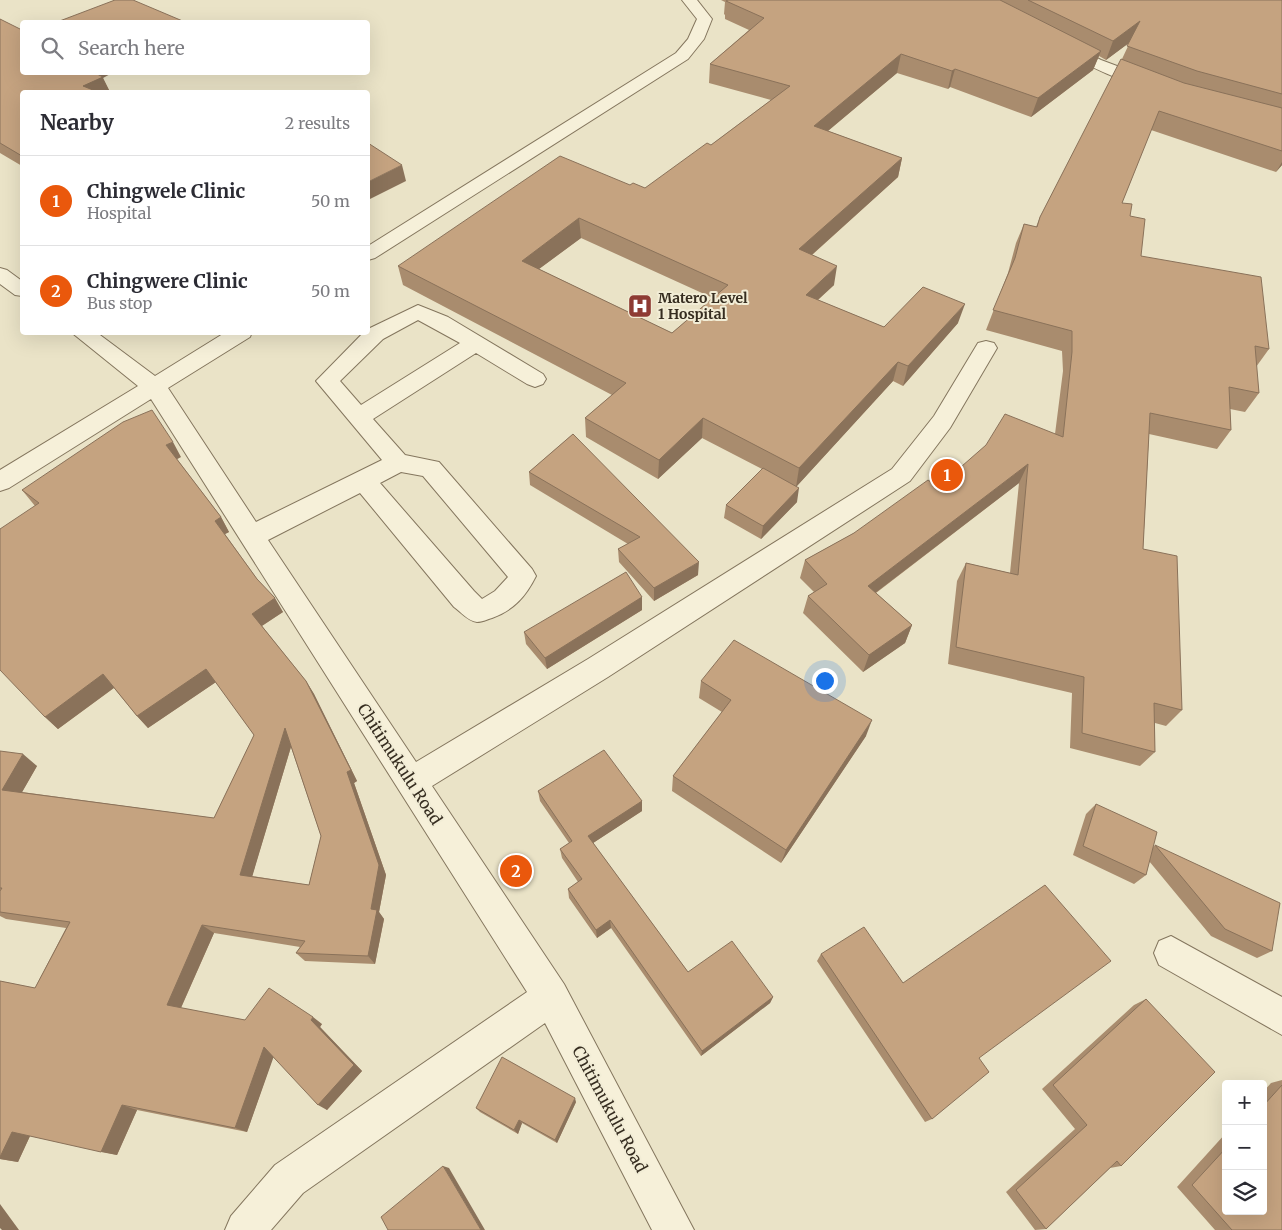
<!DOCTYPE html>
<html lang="en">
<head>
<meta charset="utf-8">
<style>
  body { margin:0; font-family:Merriweather,serif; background:#f7f7f7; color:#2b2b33 }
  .controls { position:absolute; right:15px; bottom:15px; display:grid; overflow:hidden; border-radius:5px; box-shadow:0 5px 20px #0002 }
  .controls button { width:45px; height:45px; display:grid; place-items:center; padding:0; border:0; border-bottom:1px solid #e1e1e2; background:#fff; color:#2b2b33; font:25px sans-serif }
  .you { position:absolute; left:824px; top:680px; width:18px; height:18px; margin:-12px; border:4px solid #fff; border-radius:50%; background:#1a73e8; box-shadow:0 0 0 8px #1a73e833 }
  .badge { display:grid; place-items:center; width:32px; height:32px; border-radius:50%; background:#ea580c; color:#fff; font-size:16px; font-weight:700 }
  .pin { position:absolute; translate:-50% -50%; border:2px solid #fff; box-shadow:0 1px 5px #0006 }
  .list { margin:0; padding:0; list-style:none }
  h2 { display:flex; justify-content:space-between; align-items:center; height:65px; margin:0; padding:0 20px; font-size:21px }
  h2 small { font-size:16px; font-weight:400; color:#7c7c81 }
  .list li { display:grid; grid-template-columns:32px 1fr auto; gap:15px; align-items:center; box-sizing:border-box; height:90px; padding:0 20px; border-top:1px solid #e1e1e2 }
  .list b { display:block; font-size:19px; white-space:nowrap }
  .list p { margin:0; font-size:16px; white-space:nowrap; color:#7c7c81 }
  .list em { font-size:16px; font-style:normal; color:#7c7c81 }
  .icon { flex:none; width:28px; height:28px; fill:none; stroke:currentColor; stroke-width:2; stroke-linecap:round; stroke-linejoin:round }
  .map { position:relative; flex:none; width:1282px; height:1230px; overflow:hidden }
  .search { position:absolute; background:#fff; box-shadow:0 5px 20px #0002; left:20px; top:20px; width:350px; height:55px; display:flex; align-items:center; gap:12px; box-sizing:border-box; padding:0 18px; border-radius:5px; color:#7c7c81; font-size:19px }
  .panel { position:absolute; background:#fff; box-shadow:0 5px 20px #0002; left:20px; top:90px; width:350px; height:245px; border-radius:5px }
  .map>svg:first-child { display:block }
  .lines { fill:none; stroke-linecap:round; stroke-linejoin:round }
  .minor-casing { stroke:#84765e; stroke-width:2 }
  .minor { fill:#f6f0d9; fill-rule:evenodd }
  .wall { fill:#a98c6e; fill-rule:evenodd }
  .shaded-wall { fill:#8a725a }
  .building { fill:#c5a380; stroke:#8a725a; fill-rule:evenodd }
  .labels { text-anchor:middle; stroke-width:4; stroke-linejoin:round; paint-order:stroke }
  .far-poi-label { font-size:14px; font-weight:bold; fill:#362d20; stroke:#f2edd6; text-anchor:start }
  .street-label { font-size:16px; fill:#362d20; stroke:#f2edd6 }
</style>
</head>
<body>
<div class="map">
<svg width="1282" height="1230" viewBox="0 0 1282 1230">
  <rect width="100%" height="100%" fill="#eae3c7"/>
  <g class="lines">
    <defs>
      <path id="minor" d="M 682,0 L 697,0 L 712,19 L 704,39 L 688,59 L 375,258 L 368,260 L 368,246 L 676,53 L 688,39 L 697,19 Z
        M 1062,41 L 1101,60 L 1157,81 L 1159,84 L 1157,87 C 1138,92 1075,59 1057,49 L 1054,46 L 1057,43 Z
        M 0,268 L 7,270 L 22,281 L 22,296 L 15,295 L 0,284 Z
        M 418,305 L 448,317 L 543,374 L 546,379 L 543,384 L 535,387 L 527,384 L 476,353 L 373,419 L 405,455 L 439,462 L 532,569 L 536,576 C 526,596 514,610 492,618 C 488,619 482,622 477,622 C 468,621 461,612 454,607 L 360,493 L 268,540 L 416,762 L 588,659 L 892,469 L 934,416 L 978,343 L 986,341 L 994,343 L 997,348 L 950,428 L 910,481 L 608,677 L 432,786 L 564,984 L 694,1230 L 652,1230 L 545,1023 L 303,1193 L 271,1230 L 225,1230 L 231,1216 L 275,1165 L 527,992 L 151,399 L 9,488 L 0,491 L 0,470 L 138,386 L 71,332 L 96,332 L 155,376 L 226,332 L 252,332 L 250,337 L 168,388 L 256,522 L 382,460 L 316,381 L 364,332 L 368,332 L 368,329 ZM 418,320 L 460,343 L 361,405 L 340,381 L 383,339 ZM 401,472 L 423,476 L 508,577 L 495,591 L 482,599 L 474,591 L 380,483 Z
        M 1171,936 L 1282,997 L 1282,1035 L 1159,965 L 1154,953 L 1159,941 Z"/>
    </defs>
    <use href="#minor" class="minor-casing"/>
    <use href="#minor" class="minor"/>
  </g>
  <path class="wall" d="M 721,0 L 1282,0 L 1282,165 L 1276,172 L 1151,130 L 1122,203 L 1130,216 L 1141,256 L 1269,349 L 1256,367 L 1259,393 L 1245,412 L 1230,409 L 1231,430 L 1217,449 L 1149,434 L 1143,549 L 1182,710 L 1166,726 L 1155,723 L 1155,752 L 1140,766 L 1070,748 L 1072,693 L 948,664 L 957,581 L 966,563 L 1010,573 L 1019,483 L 876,593 L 912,625 L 905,643 L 863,672 L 803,613 L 808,596 L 814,592 L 800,578 L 805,560 L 938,487 L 1055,434 L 1063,371 L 1062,351 L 986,330 L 1008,273 L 1016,243 L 1024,224 L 1036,227 L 1040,217 L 1122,59 L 1130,42 L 1106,60 L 1099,56 L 1093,70 L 1031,117 L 950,87 L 948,89 L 897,73 L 828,131 L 902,158 L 898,177 L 812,255 L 834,285 L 818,300 L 884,327 L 958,323 L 903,386 L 893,381 L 796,487 L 797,502 L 761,539 L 724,518 L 726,505 L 762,469 L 702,438 L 658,479 L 586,437 L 585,418 L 612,395 L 403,285 L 398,266 L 630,185 L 645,188 L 711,145 L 771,100 L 709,83 L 710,64 L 749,30 L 725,19 L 725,15 L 724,14 L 725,2 ZM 581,238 L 713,298 L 672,333 L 539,269 Z
    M 0,19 L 103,78 L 110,92 L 22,92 L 22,166 L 0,153 Z
    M 573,434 L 698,575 L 654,601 L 619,562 L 618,549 L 628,544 L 530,485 L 529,472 Z
    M 181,457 L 177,459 L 221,517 L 229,532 L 225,534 L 257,579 L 283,612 L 262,626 L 306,681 L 314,694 L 357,781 L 354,783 L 386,875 L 379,912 L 384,919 L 375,964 L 305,961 L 296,953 L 300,947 L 214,933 L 181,1008 L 245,1020 L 322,1024 L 320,1027 L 362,1071 L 327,1110 L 273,1057 L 247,1132 L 137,1110 L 117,1155 L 30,1136 L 18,1162 L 0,1159 L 0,981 L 35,988 L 66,928 L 6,919 L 0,916 L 0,751 L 37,766 L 22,792 L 214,818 L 254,735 L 216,682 L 148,728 L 137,716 L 114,688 L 58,729 L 45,717 L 35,506 L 22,490 ZM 291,747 L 321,836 L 309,885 L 252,876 Z
    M 642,597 L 642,610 L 547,669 L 526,644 L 524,632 Z
    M 701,681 L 866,736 L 781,863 L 672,791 L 673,776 L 722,712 L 699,698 Z
    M 538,791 L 642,801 L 642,811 L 593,843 L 688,972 L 773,997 L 770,1003 L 701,1056 L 611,928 L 597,938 L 569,898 L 568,889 L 578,882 L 562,858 L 560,849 L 569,843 L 540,801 Z
    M 1096,804 L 1153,847 L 1155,845 L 1272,951 L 1257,958 L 1211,936 L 1149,861 L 1146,875 L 1134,884 L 1073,855 L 1086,814 Z
    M 821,954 L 903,983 L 979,1058 L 932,1119 L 925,1122 L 817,961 Z
    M 1146,999 L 1121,1166 L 1110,1168 L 1046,1229 L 1035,1230 L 1006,1192 L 1075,1129 L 1042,1089 L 1134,1005 Z
    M 1282,1080 L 1282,1230 L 1215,1230 L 1177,1187 L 1226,1133 L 1226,1211 L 1263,1211 L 1263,1092 L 1271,1083 Z
    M 576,1102 L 557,1143 L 522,1123 L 518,1134 L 480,1112 L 476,1108 Z"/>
  <path class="shaded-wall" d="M 1140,21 L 1133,40 L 1106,60 L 1113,41 Z
    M 1101,51 L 1093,70 L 1031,117 L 1038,98 Z
    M 901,54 L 897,73 L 811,145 L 814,126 Z
    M 955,69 L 950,87 L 948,89 L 952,71 Z
    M 85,72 L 114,72 L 103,78 L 110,92 L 86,92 L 83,86 Z
    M 902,158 L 898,177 L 796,269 L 799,249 Z
    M 1282,162 L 1282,165 L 1276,172 Z
    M 402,165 L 406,181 L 368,200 L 368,182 Z
    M 579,218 L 581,238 L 524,280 L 522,261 Z
    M 837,266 L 834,285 L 802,314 L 806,295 Z
    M 965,304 L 958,323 L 903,386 L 908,366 Z
    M 898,362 L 893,381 L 796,487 L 799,468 Z
    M 703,418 L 702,438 L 658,479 L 659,460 Z
    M 173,442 L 181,457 L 175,460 L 166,445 Z
    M 1028,464 L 1019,483 L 862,603 L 868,586 Z
    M 799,488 L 797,502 L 761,539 L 763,526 Z
    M 221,517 L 229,532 L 223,535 L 215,521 Z
    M 699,562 L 698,575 L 654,601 L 654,588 Z
    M 642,597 L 642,610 L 547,669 L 545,658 Z
    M 275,598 L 283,612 L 260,627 L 252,614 Z
    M 912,625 L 905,643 L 863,672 L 869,655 Z
    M 206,669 L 216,682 L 148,728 L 137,716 Z
    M 103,674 L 115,687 L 58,729 L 45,717 Z
    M 306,681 L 314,694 L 357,781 L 354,783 L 386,875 L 379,912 L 384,919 L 375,964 L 368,956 L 371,909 Z
    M 872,720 L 866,736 L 781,863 L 786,850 Z
    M 285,728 L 293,740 L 250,884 L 240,875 Z
    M 23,754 L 37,766 L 17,801 L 2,790 Z
    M 642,801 L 642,811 L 590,845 L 588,836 Z
    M 610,920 L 611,928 L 597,938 L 596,930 Z
    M 202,925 L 214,933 L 179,1012 L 167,1005 Z
    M 773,997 L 770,1003 L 701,1056 L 702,1051 Z
    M 313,1017 L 322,1024 L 320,1027 L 362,1071 L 327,1110 L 318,1105 L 311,1020 Z
    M 264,1047 L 275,1053 L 247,1132 L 235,1128 Z
    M 575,1098 L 576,1102 L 557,1143 L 555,1140 Z
    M 122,1105 L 137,1110 L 117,1155 L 101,1152 Z
    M 519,1120 L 522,1123 L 518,1134 L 514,1130 Z
    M 12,1132 L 30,1136 L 18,1162 L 0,1159 L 0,1157 Z
    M 443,1166 L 449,1168 L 485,1230 L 481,1230 Z
    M 0,1204 L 19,1230 L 2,1230 L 0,1228 Z"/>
  <path class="building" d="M 115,0 L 133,0 L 185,22 L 57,22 Z
    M 728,0 L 1000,0 L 1101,51 L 1038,98 L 955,69 L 952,71 L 901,54 L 814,126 L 902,158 L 799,249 L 837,266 L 806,295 L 884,327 L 923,287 L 965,304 L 908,366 L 898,362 L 799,468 L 703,418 L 659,460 L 585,418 L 626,383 L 398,266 L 560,156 L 630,185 L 633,183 L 645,188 L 707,143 L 711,145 L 790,86 L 710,64 L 764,18 L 726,1 ZM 579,218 L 728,285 L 672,333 L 522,261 Z
    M 1028,0 L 1282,0 L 1282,94 L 1197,71 L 1127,46 L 1140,21 L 1113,41 Z
    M 0,19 L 22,30 L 22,72 L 93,72 L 103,77 L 83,86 L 98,92 L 22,92 L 22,156 L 0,143 Z
    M 1121,59 L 1184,83 L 1282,108 L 1282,151 L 1159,111 L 1122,203 L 1132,204 L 1130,216 L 1145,219 L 1141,256 L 1261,277 L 1269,349 L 1255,346 L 1259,393 L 1229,387 L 1231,430 L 1150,413 L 1143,549 L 1177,556 L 1182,710 L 1154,703 L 1155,752 L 1082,733 L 1084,677 L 956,647 L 966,563 L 1018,575 L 1028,464 L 868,586 L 912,625 L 869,655 L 808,596 L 827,584 L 805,560 L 854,533 L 928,480 L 938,487 L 986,445 L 1005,414 L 1063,437 L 1072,352 L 1072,331 L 993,310 L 1015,258 L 1024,224 L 1037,227 L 1040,217 Z
    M 368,143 L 402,165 L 368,182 Z
    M 152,410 L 173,442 L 166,445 L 221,517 L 215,521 L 257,579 L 275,598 L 252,614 L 306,681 L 351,770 L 347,772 L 379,865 L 371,909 L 377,910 L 368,956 L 296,953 L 305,941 L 202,925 L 167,1005 L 245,1020 L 269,988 L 313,1017 L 311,1020 L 354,1065 L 318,1105 L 264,1047 L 235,1128 L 122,1105 L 101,1152 L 12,1132 L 0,1157 L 0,981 L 35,988 L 70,922 L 0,912 L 0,891 L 2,888 L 0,888 L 0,751 L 23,754 L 2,790 L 214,818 L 254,735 L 206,669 L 137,716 L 103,674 L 45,717 L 0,670 L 0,529 L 39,503 L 22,490 L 123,422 ZM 285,728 L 321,836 L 309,885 L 240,875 Z
    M 573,434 L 699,562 L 654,588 L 618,549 L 640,537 L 529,472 Z
    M 763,468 L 799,488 L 763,526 L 726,505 Z
    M 626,572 L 642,597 L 545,658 L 524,632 Z
    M 734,640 L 872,720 L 786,850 L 673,776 L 731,700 L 701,681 Z
    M 604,750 L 642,801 L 588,836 L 688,972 L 732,941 L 773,997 L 702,1051 L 610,920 L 596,930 L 568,889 L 582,879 L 560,849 L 572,841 L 538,791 Z
    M 1096,804 L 1157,832 L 1146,875 L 1083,846 Z
    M 1155,845 L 1280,903 L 1272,951 L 1225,929 Z
    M 1045,885 L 1111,961 L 979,1058 L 989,1072 L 932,1119 L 821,954 L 864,927 L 903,983 Z
    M 1146,999 L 1215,1072 L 1121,1166 L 1117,1161 L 1046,1229 L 1016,1190 L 1087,1125 L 1053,1085 Z
    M 502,1057 L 575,1098 L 555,1140 L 519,1120 L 514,1130 L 476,1108 Z
    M 1282,1085 L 1282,1230 L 1232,1230 L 1192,1185 L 1226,1148 L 1226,1211 L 1263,1211 L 1263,1106 Z
    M 443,1166 L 481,1230 L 388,1230 L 381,1217 Z"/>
  <defs>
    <symbol id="hospital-square" viewBox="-11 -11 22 22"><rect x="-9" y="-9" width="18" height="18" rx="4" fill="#8e3b33" stroke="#f2edd6"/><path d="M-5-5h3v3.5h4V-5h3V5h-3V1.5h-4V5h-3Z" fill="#fff"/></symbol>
  </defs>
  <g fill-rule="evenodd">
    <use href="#hospital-square" x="626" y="292" width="28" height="28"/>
  </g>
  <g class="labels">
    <g class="far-poi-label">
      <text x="658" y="303">Matero Level<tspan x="658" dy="16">1 Hospital</tspan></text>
    </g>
    <g class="street-label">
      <text transform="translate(400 764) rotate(57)" y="6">Chitimukulu Road</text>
      <text transform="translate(610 1109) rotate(62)" y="6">Chitimukulu Road</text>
    </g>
  </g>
</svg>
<div class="controls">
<button>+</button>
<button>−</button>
<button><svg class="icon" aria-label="layers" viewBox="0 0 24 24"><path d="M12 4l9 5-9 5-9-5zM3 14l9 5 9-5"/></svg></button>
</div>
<div class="you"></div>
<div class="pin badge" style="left:947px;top:475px">1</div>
<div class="pin badge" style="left:516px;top:871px">2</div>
<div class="search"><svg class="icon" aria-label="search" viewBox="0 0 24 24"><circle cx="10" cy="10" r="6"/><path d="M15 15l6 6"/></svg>Search here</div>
<section class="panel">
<h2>Nearby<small>2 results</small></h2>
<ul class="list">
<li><span class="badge">1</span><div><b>Chingwele Clinic</b><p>Hospital</p></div><em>50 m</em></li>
<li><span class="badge">2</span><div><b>Chingwere Clinic</b><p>Bus stop</p></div><em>50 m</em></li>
</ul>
</section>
</div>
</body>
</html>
